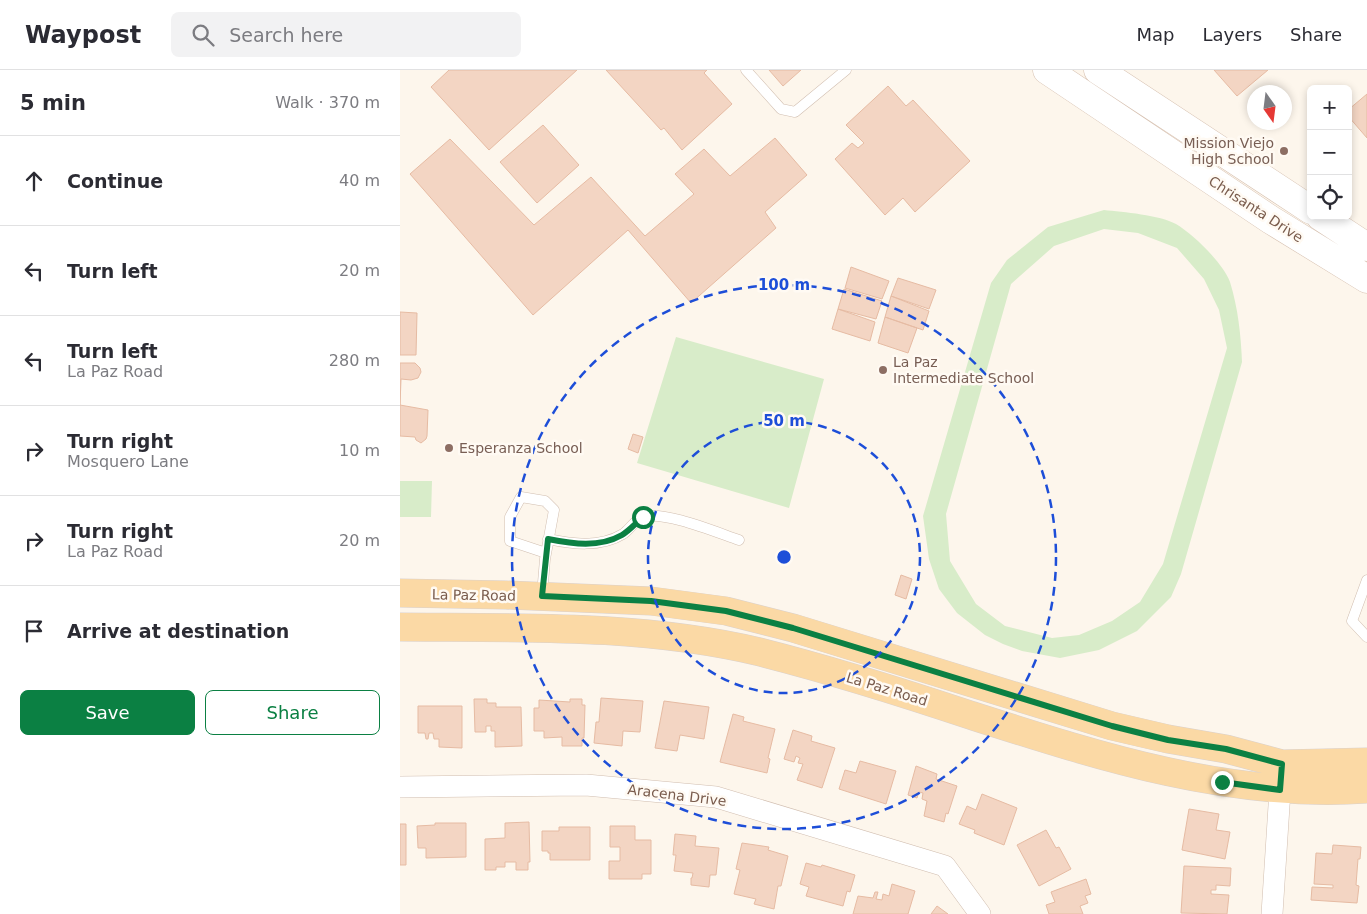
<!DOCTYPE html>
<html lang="en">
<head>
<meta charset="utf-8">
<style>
  body { margin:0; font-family:"DejaVu Sans",sans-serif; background:#f2f2f3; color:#2b2b33 }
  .controls { position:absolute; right:15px; top:15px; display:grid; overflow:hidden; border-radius:8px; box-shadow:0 2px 8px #0003 }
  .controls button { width:45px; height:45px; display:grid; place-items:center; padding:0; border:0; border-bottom:1px solid #e1e1e2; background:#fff; color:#2b2b33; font:25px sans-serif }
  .compass { position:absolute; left:847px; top:15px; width:45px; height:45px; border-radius:50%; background:#fff; box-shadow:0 2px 8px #0003; rotate:166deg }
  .stop { position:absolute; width:15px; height:15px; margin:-11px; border:4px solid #0b8043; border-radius:50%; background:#fff }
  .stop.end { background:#0b8043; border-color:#fff; box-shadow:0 1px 5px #0008 }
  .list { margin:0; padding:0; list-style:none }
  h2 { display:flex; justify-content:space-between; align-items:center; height:65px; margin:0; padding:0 20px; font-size:21px }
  h2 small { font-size:16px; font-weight:400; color:#7c7c81 }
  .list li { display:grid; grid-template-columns:32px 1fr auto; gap:15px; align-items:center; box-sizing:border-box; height:90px; padding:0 20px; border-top:1px solid #e1e1e2 }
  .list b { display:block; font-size:19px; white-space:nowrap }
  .list p { margin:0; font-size:16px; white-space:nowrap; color:#7c7c81 }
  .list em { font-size:16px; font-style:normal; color:#7c7c81 }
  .actions { display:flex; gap:10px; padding:15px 20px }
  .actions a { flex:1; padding:11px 0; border:1px solid #0b8043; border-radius:8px; text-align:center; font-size:18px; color:#0b8043 }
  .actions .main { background:#0b8043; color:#fff }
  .icon { flex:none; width:28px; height:28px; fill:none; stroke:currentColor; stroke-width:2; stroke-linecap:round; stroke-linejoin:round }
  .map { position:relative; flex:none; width:967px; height:844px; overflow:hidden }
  header { display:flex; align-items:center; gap:30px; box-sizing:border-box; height:70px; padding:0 25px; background:#fff; border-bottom:1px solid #e1e1e2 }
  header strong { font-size:24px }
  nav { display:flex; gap:28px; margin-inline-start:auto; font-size:18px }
  .search { width:350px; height:45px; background:#f2f2f3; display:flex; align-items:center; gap:12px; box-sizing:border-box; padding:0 18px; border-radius:8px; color:#7c7c81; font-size:19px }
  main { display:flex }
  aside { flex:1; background:#fff }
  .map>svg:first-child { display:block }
  .green { fill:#d8ecc9; fill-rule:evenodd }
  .building { fill:#f3d5c3; stroke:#e6bba3 }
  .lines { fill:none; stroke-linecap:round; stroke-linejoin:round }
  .lane-casing { stroke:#d1beb0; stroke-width:11 }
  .street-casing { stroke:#d1beb0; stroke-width:22 }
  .secondary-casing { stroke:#d6c0b0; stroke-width:29 }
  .primary-casing { stroke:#dad1cd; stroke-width:29 }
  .lane { stroke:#fff; stroke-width:10 }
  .street { stroke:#fff; stroke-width:21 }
  .secondary { stroke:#fff; stroke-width:28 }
  .primary { stroke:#fbd9a5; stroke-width:28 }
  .route { stroke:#0b8043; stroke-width:6 }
  .ring { fill:none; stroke:#1d4ed8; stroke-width:2.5; stroke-dasharray:9 6 }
  .education-dot { fill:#8d6e63; stroke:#fffaf3; stroke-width:2 }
  .labels { text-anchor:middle; stroke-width:5; stroke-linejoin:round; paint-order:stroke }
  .education-label { font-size:14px; fill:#785e54; stroke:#fffaf3; text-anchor:start }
  .street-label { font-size:14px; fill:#7a5c4d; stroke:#fffaf3 }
  .centre { fill:#1d4ed8; stroke:#fffaf3; stroke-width:2.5 }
  .ring-label { font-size:15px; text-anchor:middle; font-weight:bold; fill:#1d4ed8; stroke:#fffaf3; stroke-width:5; stroke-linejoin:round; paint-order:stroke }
</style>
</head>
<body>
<header>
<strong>Waypost</strong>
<div class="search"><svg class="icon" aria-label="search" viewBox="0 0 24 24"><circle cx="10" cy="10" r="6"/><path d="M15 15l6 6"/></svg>Search here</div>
<nav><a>Map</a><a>Layers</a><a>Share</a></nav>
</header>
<main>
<aside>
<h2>5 min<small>Walk · 370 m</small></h2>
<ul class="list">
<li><svg class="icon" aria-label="ahead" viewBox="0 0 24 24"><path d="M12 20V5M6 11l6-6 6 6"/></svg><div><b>Continue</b></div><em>40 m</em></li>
<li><svg class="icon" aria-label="left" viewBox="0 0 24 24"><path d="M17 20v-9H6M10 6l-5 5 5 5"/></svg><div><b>Turn left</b></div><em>20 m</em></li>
<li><svg class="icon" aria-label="left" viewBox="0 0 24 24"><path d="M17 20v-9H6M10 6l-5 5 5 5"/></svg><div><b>Turn left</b><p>La Paz Road</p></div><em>280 m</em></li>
<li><svg class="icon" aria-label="right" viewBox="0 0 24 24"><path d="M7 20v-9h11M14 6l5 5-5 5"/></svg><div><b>Turn right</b><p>Mosquero Lane</p></div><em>10 m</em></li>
<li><svg class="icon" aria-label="right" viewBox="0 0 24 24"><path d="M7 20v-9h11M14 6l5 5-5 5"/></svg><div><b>Turn right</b><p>La Paz Road</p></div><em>20 m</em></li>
<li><svg class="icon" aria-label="arrive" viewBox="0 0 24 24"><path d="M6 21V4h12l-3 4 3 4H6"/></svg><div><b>Arrive at destination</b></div></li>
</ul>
<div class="actions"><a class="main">Save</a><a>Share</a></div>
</aside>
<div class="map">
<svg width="967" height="844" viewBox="0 0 967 844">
  <rect width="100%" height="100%" fill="#fdf6ec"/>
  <path class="green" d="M 704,140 C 723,142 760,145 776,154 C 793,164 823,193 830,212 C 838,238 841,265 842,292 L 781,504 L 771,527 L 737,561 L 699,580 L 660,588 L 622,581 L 603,574 L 585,565 L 557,543 L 539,519 L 529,489 L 523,446 L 591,213 L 607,190 L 648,157 ZM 704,159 L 738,163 L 777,178 L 804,209 L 819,240 L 827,278 L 763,494 L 740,532 L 712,551 L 679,565 L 652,568 L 605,556 L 576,534 L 550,491 L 546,444 L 611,214 L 654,176 Z
    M 276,267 L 424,309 L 389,438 L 237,393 Z
    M 0,411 L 32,411 L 31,447 L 0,447 Z"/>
  <path class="building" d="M 49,0 L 177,0 L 89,80 L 31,17 Z
    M 206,0 L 307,0 L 304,3 L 332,34 L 282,80 L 264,58 L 261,60 Z
    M 369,0 L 401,0 L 383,16 Z
    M 814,0 L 868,0 L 837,26 Z
    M 488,16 L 506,36 L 513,30 L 570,91 L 515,142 L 503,128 L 485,145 L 435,89 L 452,73 L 458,78 L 464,73 L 446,55 Z
    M 967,24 L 967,68 L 948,46 L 948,40 Z
    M 143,55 L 179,95 L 137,133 L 100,92 Z
    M 375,68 L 407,105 L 365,142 L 376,158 L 291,233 L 228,160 L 133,245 L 10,104 L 50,69 L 134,155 L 191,107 L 245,166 L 294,124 L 275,104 L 304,79 L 330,106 Z
    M 451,197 L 489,211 L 482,229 L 445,218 Z
    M 498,208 L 536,220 L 529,239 L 491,226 Z
    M 444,219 L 482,231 L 476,249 L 438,239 Z
    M 491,226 L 529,241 L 523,260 L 485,247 Z
    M 438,239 L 475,252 L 470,271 L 432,259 Z
    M 0,242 L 17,243 L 16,285 L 0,285 Z
    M 485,247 L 517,258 L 508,283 L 478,273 Z
    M 0,293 L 15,293 L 20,298 L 21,302 L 18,308 L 11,310 L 1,309 L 0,335 L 28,340 L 27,366 L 26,369 L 21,373 L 16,370 L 15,367 L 0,366 Z
    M 233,364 L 243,367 L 238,383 L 228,379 Z
    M 501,505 L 512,509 L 506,529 L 495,525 Z
    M 201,628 L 243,631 L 240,662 L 223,661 L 222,676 L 194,673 L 196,652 L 199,652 Z
    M 74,629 L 87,629 L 87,633 L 96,633 L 96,637 L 121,637 L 122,676 L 95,677 L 95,661 L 91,661 L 91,656 L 86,656 L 86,662 L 75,662 Z
    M 170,629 L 182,629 L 182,635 L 185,635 L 184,668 L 182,668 L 182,676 L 162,676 L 162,667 L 144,668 L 144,661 L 134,661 L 134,638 L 139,638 L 139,630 L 170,632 Z
    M 264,631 L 309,637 L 304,669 L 280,665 L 277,681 L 255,678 Z
    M 18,636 L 62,636 L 62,678 L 39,677 L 39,669 L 34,669 L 33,663 L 29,663 L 28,669 L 26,669 L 25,663 L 18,663 Z
    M 333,644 L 344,647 L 343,651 L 375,659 L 368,688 L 370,689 L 367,703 L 320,692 Z
    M 393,660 L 412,666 L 411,671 L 435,678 L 422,718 L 397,710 L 403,694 L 398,693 L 400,688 L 396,686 L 394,692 L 384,689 Z
    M 460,691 L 496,701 L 486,734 L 439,719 L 445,700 L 456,703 Z
    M 516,696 L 537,704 L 536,709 L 557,716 L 548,744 L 546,743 L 544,752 L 524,746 L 527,731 L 522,729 L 523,723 L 519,722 L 517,728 L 508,725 Z
    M 582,724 L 617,738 L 604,775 L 574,763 L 575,760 L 559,754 L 567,736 L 576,740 Z
    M 789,739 L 819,744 L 816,760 L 830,762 L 825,789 L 782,780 Z
    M 129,752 L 130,792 L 128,792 L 128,800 L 116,800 L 116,792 L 105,792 L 105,797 L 96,797 L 96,800 L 85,800 L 85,769 L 105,768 L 105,753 Z
    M 35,753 L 66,753 L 66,787 L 26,788 L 26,778 L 18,778 L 17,756 L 35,755 Z
    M 0,754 L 6,754 L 6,795 L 0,795 Z
    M 210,756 L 235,756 L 235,770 L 251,770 L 251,804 L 242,804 L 242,809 L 209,809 L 209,791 L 220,791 L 220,777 L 210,777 Z
    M 159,757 L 190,757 L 190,790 L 150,790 L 150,783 L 148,783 L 148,781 L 142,781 L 142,761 L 159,761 Z
    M 646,760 L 656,778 L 659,777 L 671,799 L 639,816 L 617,775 Z
    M 275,764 L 296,766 L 295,776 L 319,778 L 316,805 L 310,805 L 309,817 L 291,815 L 291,808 L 292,808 L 293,803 L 274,801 L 276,785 L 273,785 Z
    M 342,773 L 369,777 L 368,780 L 388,786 L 381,816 L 378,816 L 374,839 L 354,834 L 356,829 L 334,824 L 340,800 L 336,799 Z
    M 933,775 L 961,777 L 960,789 L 958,789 L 956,815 L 959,816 L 957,833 L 911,830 L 912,817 L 933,818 L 933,815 L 914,814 L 916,783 L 932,784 Z
    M 406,793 L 421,797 L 422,795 L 455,805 L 450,822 L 447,821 L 443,836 L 406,826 L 409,817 L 400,814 Z
    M 784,796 L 831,798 L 830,816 L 816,815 L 816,820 L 811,820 L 811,824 L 829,825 L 827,844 L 781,843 Z
    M 686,809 L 691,824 L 685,826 L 688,833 L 680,836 L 683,844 L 649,844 L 646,835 L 655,832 L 651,822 Z
    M 492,814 L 515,821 L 508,844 L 453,844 L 458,826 L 473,828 L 475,822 L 478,822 L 476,829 L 482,830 L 483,824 L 489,826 Z
    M 537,836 L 548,844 L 531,844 Z"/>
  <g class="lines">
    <defs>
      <path id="lane" d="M 346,0 L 381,39 L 395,42 L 446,0
        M 148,469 C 172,474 200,478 223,464 C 229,460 235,450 243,447 C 263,440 318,463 339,470
        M 967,510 L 952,551 L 967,567
        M 142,525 L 145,489 L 154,440 L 145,431 L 121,427 L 110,447 L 110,471 L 146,483"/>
      <path id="street" d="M 0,717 L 186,715 L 316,727 L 545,796 L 580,844
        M 872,844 L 881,705"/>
      <path id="secondary" d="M 647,0 L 871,150 L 967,209
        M 698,0 L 911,140
        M 920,146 L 967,177"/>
      <path id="primary" d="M 0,523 L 106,525 L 251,531 L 326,541 L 393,558 L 712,656 L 768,669 L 826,679 L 882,694 L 967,692
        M 0,557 C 120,558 243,554 360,582 C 431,600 501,622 570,645 C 698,686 830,729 967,719"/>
    </defs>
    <use href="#lane" class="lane-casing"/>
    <use href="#street" class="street-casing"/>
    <use href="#secondary" class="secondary-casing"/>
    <use href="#primary" class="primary-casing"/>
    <use href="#lane" class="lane"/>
    <use href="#street" class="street"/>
    <use href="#secondary" class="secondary"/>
    <use href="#primary" class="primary"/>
  </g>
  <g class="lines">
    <path class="route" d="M 243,447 C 236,453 229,461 222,465 C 199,478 173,474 148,469 L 142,526 L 251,531 L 326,541 L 393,558 L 712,656 L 768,670 L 826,679 L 882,694 L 880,720 L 822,712"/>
  </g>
  <g class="ring">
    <circle cx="384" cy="487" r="136"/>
    <circle cx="384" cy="487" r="272"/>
  </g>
  <g class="education-dot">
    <circle cx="884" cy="81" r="5"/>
    <circle cx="483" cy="300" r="5"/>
    <circle cx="49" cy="378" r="5"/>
  </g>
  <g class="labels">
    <g class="education-label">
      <text x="874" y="78" text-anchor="end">Mission Viejo<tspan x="874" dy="16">High School</tspan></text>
      <text x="493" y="297">La Paz<tspan x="493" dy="16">Intermediate School</tspan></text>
      <text x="59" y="383">Esperanza School</text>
    </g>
    <g class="street-label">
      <text transform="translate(856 139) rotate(33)" y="5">Chrisanta Drive</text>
      <text transform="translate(74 525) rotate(1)" y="5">La Paz Road</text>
      <text transform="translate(487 619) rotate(17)" y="5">La Paz Road</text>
      <text transform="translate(277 725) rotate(7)" y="5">Aracena Drive</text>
    </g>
  </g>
  <circle cx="384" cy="487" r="8" class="centre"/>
  <g class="ring-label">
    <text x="384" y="220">100 m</text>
    <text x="384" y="356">50 m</text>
  </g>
</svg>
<div class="controls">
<button>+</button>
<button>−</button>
<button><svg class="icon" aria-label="locate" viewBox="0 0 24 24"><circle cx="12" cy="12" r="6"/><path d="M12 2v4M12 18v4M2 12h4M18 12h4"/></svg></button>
</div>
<svg class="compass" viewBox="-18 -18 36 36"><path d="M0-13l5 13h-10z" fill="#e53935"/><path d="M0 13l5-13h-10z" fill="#7c7c81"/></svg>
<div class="stop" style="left:243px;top:447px"></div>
<div class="stop end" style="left:822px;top:712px"></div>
</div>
</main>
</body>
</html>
